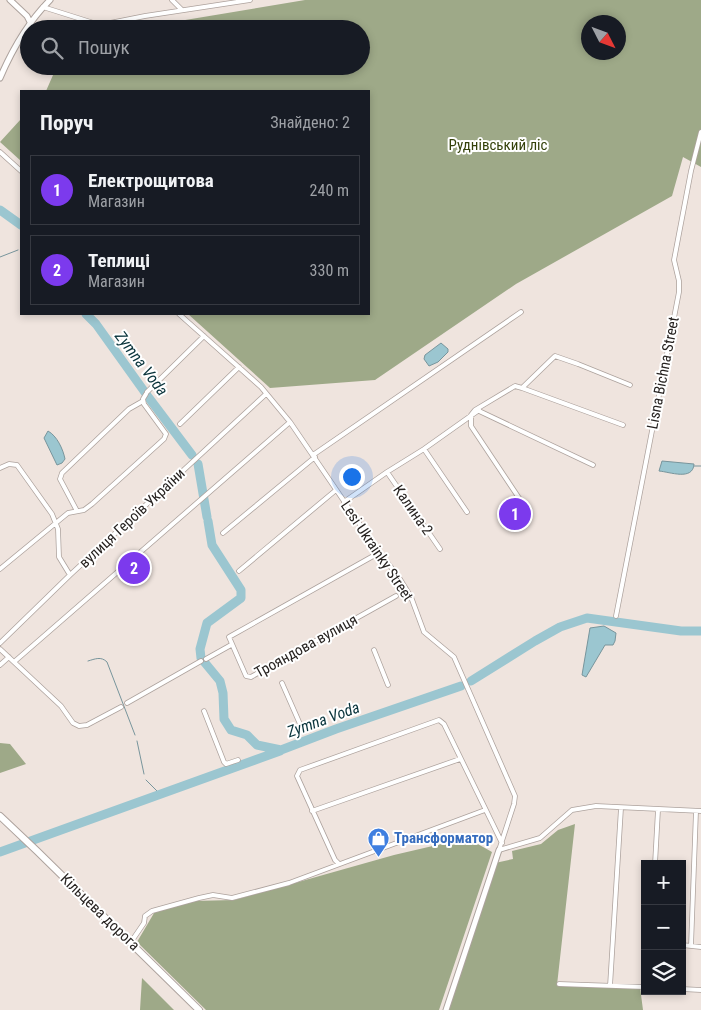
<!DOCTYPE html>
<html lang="uk">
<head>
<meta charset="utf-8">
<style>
  body { margin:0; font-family:"Roboto Condensed",sans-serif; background:#20242c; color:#f1f3f6 }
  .controls { position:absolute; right:15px; bottom:15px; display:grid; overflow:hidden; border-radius:0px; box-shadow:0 2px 8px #0003 }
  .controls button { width:45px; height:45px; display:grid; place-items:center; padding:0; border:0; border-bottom:1px solid #363941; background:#171b24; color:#f1f3f6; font:25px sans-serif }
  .compass { position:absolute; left:581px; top:15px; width:45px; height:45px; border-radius:50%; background:#171b24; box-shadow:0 2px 8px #0003; rotate:132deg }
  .you { position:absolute; left:351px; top:476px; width:18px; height:18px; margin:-12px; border:4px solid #fff; border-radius:50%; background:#1a73e8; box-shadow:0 0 0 8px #1a73e833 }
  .badge { display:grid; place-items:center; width:32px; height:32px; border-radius:50%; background:#7c3aed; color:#fff; font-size:16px; font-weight:700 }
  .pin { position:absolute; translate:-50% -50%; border:2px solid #fff; box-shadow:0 1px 5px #0006 }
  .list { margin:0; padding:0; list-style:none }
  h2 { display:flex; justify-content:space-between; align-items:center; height:65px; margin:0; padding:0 20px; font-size:21px }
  h2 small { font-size:16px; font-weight:400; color:#9ea1a6 }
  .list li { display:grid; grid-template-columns:32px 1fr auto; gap:15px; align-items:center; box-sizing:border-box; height:70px; margin:0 10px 10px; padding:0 10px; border:1px solid #363941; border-radius:0px }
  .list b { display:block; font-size:19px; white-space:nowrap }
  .list p { margin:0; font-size:16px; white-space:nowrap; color:#9ea1a6 }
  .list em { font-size:16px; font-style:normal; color:#9ea1a6 }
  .icon { flex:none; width:28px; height:28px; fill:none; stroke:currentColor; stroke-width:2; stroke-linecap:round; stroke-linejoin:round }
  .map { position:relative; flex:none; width:701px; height:1010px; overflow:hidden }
  .search { position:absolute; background:#171b24; box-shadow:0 2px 8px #0003; left:20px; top:20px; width:350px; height:55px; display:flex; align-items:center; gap:12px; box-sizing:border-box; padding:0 18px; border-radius:28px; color:#9ea1a6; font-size:19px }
  .panel { position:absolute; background:#171b24; box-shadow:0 2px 8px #0003; left:20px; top:90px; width:350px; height:225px; border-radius:0px }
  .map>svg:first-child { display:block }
  .forest { fill:#9ea988; fill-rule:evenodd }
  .water { fill:#9bc6d0; stroke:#78959c }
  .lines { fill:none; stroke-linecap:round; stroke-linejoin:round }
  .stream { stroke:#78959c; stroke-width:1 }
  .river { stroke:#9bc6d0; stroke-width:9 }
  .minor-casing { stroke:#ada29d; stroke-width:5.5 }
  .tertiary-casing { stroke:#ada29d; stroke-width:7 }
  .trunk-casing { stroke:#ada29d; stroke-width:8 }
  .minor { stroke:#fff; stroke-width:4 }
  .tertiary { stroke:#fff; stroke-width:5 }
  .trunk { stroke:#fff; stroke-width:6 }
  .labels { text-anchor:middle; stroke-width:4; stroke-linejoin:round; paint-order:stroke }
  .park-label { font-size:15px; fill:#34410a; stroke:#fff }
  .street-label { font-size:15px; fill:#272321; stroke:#fff }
  .shop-label { font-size:15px; font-weight:bold; fill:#366cbe; stroke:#fff; text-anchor:start }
  .water-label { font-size:16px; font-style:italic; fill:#09333b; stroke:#fff }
</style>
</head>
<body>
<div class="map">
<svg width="701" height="1010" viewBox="0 0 701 1010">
  <rect width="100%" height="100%" fill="#efe4de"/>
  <path class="forest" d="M 305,0 L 701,0 L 701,167 L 683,157 L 672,196 L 516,284 L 375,380 L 270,388 L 188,314 L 369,314 L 369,91 L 46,91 L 57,66 L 361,66 L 361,29 L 131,29 ZM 588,22 L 618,22 L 618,52 L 588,52 Z
    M 21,119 L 21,161 L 0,142 Z
    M 0,743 L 10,744 L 26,764 L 0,773 Z
    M 575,824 L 557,985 L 640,987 L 643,1010 L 449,1010 L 495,863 L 513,859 L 512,851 L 541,844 L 558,830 Z
    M 467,838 L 492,852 L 439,1010 L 206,1010 L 137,942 L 157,908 L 192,901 L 234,900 L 394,855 Z
    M 142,978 L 174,1010 L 140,1010 Z"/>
  <path class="water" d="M 441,343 L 448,349 L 448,352 L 438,362 L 429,366 L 424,359 L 425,355 Z
    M 48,431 C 57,436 63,449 65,459 L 62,463 L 57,465 L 44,438 Z
    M 662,461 L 694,464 C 693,481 670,472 659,471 Z
    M 604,626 L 616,633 L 615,641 L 613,645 L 605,645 L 586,677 L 582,675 L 590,628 Z"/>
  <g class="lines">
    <path class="stream" d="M 0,257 L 18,250
      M 694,466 L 701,466
      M 88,661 C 95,659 101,656 107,662 L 135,735
      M 137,741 L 144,774
      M 146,780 L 160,794"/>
    <path class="river" d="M 0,210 L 21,225
      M 86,314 L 96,324 L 149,398 L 192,455
      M 198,464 L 207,517
      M 208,521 L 212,545 L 241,590 L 241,598 L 207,623 L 200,649 L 201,658 L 220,681 L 223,693 L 224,719 L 231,730 L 247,735 L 257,745 L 281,750 L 336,729 L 461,686
      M 471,681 L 535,641 L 560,627 L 587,618 L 681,631 L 701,631
      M 0,852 L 280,751"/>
    <defs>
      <path id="minor" d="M 172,0 L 182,10
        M 43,7 L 100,25 L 145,16 L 250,0
        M 0,152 L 21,171
        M 179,314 L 261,387 L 290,422 L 378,551 L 398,576 L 411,597 L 424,632 L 454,657 L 515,796 L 514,804 L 499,850
        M 522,388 L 623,425
        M 147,392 L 204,336
        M 477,410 L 593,465
        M 180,424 L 239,367
        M 424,449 L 467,512
        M 313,455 L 521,312
        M 0,468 L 9,464 L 17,465 L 52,514 L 58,529 L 59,557 L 70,575
        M 387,472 L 440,549
        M 344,502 L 387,472 L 424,449 L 479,410
        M 523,504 L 471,426 L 471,415 L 475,410 L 515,386 L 522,388 L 555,356 L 578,364 L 630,385
        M 77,511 L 60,479 L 62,473 L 129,409 L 143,401
        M 223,533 L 315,457
        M 378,551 L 375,555 L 229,637 L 246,676 L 251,677 L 396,596
        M 0,569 L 68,513 L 84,510 L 92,504 L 164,439 L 166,434 L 144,404 L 143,399 L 146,394
        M 239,571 L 336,490
        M 616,616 L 679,292 L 679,281 L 674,260 L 691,171 L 701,132
        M 0,643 L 70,575 L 266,394
        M 0,649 L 61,706 L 73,723 L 79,726 L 87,725 L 121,707
        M 374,650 L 388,685
        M 206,659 L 231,645
        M 14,662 L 290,422
        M 0,665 L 9,657
        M 282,683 L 300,724
        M 127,703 L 201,661
        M 204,711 L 224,762 L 226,764 L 238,760
        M 312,811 L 460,759
        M 499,850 L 540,838 L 572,810 L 596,806 L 701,811
        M 339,864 L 335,860 L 297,776 L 300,770 L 439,720 L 444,724 L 502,843
        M 655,864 L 658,810
        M 131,942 L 144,923 L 145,916 L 152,911 L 199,898 L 213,895 L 232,898 L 289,883 L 485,810
        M 682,945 L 701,947
        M 691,946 L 696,811
        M 559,984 L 645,987
        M 610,986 L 621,808
        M 682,989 L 701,990"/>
      <path id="tertiary" d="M 10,0 L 27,16 L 31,24
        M 0,78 C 12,50 29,21 50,0
        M 446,1010 L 499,850"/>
      <path id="trunk" d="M 0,816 L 37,851 L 199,1010"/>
    </defs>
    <use href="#minor" class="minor-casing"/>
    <use href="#tertiary" class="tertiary-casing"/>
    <use href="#trunk" class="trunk-casing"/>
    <use href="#minor" class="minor"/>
    <use href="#tertiary" class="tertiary"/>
    <use href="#trunk" class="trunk"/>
  </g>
  <defs>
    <symbol id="shop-pin" viewBox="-11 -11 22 30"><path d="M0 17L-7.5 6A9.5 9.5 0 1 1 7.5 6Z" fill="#3f7fe0" stroke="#fff"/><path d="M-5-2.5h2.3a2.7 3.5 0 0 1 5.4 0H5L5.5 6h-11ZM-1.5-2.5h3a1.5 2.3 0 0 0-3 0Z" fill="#fff"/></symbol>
  </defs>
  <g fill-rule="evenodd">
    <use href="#shop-pin" x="366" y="826" width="25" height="34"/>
  </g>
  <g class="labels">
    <g class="park-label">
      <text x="498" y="150">Руднівський ліс</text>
    </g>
    <g class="street-label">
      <text transform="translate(663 373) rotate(-79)" y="5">Lisna Bichna Street</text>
      <text transform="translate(413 510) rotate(55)" y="5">Калина-2</text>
      <text transform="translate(132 518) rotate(-43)" y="5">вулиця Героїв України</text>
      <text transform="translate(377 551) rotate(56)" y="5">Lesi Ukrainky Street</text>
      <text transform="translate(306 646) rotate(-29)" y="5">Трояндова вулиця</text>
      <text transform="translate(100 912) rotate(44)" y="5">Кільцева дорога</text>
    </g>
    <g class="shop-label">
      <text x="394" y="843">Трансформатор</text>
    </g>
    <g class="water-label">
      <text transform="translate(142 363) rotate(53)" y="6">Zymna Voda</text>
      <text transform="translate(323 719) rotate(-20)" y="6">Zymna Voda</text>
    </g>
  </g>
</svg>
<div class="controls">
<button>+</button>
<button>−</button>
<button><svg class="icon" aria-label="layers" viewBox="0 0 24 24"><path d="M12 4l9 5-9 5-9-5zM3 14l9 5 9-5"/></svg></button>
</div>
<svg class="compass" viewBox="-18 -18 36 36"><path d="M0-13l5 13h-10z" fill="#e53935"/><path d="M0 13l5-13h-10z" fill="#9ea1a6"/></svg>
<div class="you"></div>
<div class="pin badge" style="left:515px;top:514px">1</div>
<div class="pin badge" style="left:134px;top:568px">2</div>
<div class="search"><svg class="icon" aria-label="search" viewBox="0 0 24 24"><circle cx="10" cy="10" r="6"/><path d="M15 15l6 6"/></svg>Пошук</div>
<section class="panel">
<h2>Поруч<small>Знайдено: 2</small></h2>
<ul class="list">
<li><span class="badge">1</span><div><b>Електрощитова</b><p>Магазин</p></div><em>240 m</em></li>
<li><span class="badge">2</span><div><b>Теплиці</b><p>Магазин</p></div><em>330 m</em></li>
</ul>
</section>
</div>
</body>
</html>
